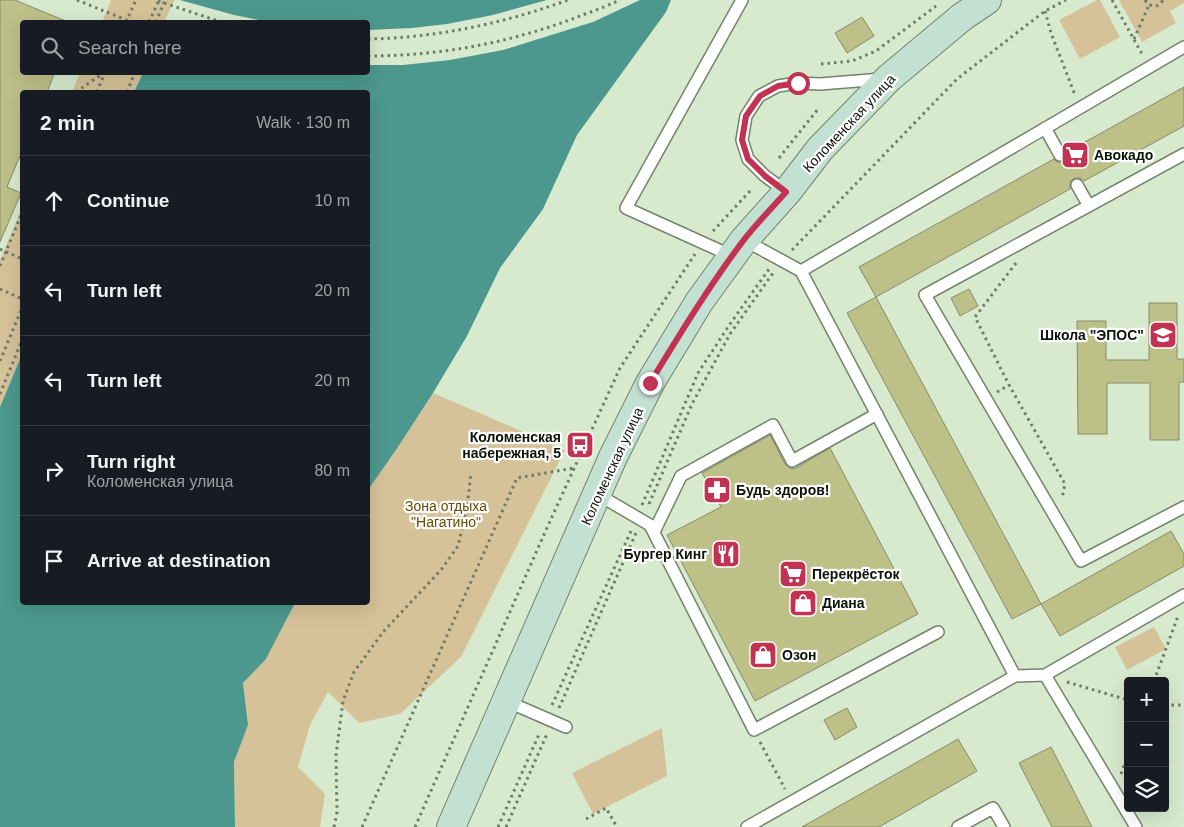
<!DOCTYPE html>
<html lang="en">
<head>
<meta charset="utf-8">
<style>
  body { margin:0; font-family:Helvetica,sans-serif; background:#20242c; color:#f1f3f6 }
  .controls { position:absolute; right:15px; bottom:15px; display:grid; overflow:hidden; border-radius:5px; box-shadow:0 5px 20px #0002 }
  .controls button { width:45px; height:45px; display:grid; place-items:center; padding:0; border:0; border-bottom:1px solid #363941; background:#171b24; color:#f1f3f6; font:25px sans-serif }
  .stop { position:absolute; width:15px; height:15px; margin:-11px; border:4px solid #c23253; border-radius:50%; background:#fff }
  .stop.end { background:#c23253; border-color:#fff; box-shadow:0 1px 5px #0008 }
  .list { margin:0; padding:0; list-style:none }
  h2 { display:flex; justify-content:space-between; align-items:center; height:65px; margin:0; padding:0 20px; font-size:21px }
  h2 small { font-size:16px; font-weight:400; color:#9ea1a6 }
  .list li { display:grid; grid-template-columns:32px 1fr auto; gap:15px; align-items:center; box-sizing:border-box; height:90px; padding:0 20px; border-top:1px solid #363941 }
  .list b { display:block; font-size:19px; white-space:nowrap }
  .list p { margin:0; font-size:16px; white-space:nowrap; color:#9ea1a6 }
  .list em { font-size:16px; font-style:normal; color:#9ea1a6 }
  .icon { flex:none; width:28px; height:28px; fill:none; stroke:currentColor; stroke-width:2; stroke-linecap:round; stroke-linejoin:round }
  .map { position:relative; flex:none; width:1184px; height:827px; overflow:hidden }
  .search { position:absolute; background:#171b24; box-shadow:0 5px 20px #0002; left:20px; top:20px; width:350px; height:55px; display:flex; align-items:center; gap:12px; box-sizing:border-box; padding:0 18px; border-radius:5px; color:#9ea1a6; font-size:19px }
  .panel { position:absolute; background:#171b24; box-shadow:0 5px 20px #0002; left:20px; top:90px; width:350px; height:515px; border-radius:5px }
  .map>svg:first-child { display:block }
  .green { fill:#d5c299 }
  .water { fill:#4d988e }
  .pier { fill:#d7eace }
  .building { fill:#bdc087; stroke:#888a6c }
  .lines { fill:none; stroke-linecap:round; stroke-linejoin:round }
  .lane-casing { stroke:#73846b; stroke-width:14 }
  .secondary-casing { stroke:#73846b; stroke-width:30 }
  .path { stroke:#6e7b68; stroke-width:3; stroke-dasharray:2.5 4; stroke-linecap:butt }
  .lane { stroke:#fff; stroke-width:11 }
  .secondary { stroke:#c3e1d3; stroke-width:28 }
  .route { stroke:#c23253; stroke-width:6 }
  .labels { text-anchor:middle; stroke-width:4.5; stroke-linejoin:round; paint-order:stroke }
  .street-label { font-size:14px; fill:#0b1208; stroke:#fff }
  .poi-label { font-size:14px; font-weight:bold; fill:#0b1208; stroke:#fff; text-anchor:start }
  .park-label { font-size:14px; fill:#634b04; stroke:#fff }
</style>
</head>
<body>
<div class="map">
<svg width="1184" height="827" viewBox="0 0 1184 827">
  <rect width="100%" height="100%" fill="#d7eace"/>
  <path class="green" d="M 111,0 L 174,0 L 164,22 L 102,22 Z
    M 1097,0 L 1100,0 L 1120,37 L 1080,59 L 1059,20 Z
    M 1119,0 L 1184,0 L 1184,3 L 1170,11 L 1176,23 L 1142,42 Z
    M 80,73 L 143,73 L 134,92 L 72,92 Z
    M 22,208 L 22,354 L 0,407 L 0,260 Z
    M 433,393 L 565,450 L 461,657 L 400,714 L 359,723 L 328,692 L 310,725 L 298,767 L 325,794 L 320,827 L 235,827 L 234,762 L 248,725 L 243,683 L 266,659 L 295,603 L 368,602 L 368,490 L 398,447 Z
    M 1154,627 L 1166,649 L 1127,670 L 1115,647 Z
    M 662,728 L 667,776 L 593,814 L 572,773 Z"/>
  <path class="water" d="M 174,0 L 671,0 L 666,12 L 577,135 L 543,209 L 500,268 L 467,336 L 433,393 L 398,447 L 368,490 L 368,92 L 134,92 L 143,73 L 368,72 L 368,22 L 164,22 Z
    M 22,354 L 22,602 L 295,603 L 266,659 L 243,683 L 248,725 L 234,762 L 235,827 L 0,827 L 0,407 Z"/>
  <path class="pier" d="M 174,0 L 180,0 L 234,15 L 269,22 L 164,22 Z
    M 547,0 L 640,0 L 593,22 L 503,50 L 450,60 L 403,65 L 368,65 L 368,30 L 412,28 L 447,24 L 493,15 Z"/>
  <path class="building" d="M 0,0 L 15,0 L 68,22 L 22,22 L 22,72 L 55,72 L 47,92 L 22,92 L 22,151 L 7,187 L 21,193 L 0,242 Z
    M 862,17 L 874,36 L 847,53 L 835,33 Z
    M 1184,87 L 1184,126 L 1084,181 L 1080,178 L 1074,178 L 1070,182 L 1070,189 L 876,297 L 859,267 L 1054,159 L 1057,162 L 1063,162 L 1067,158 L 1067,152 Z
    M 969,289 L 978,306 L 960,316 L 951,298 Z
    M 876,297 L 1041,604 L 1012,619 L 847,313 Z
    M 1149,303 L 1177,303 L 1177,359 L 1184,359 L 1184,382 L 1179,382 L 1179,440 L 1150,440 L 1150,383 L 1107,383 L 1107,434 L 1078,434 L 1077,321 L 1106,321 L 1106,360 L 1149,360 Z
    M 770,435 L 785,464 L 791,469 L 796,468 L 830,448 L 918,614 L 755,701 L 667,535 L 721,507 L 702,473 Z
    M 1171,531 L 1184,554 L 1184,566 L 1060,636 L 1041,604 Z
    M 847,708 L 857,727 L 835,740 L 824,720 Z
    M 958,739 L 977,771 L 879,827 L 802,827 Z
    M 1051,747 L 1066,776 L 1092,827 L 1052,827 L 1019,763 Z"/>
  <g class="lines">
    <defs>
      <path id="lane" d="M 1045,128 L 1060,155
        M 1184,154 L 925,295 L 1081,561 L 1184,507
        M 1077,185 L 1089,206
        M 787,192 L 765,176 L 748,159 L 742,140 L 746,116 L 759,96 L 778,86 L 798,83 L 820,84 L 882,79
        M 744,240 L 801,271 L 1015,676
        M 732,256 L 626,208 L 742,0
        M 801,271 L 1184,47
        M 597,494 L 650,525 L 754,730 L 938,632
        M 654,532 L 681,476 L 773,425 L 792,461 L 877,414
        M 1045,675 L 1136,827
        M 506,701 L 566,727
        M 747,827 L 1015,676 L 1045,675 L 1184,595
        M 958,827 L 993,808 L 1004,827"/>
      <path id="secondary" d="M 451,827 L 613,457 L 650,383 L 699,302 L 744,240 L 787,192 L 820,149 L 889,78 L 962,17 L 987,0"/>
    </defs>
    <use href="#lane" class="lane-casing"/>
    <use href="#secondary" class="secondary-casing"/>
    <path class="path" d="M 77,0 L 131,22
      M 1112,0 L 1142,54
      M 1145,0 C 1150,8 1159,8 1163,0
      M 158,1 L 221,22
      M 1045,11 L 1051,33 L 1075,95
      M 126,22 L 136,0
      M 149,22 L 159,0
      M 156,22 L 165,0
      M 368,39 C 436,38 505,23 568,0
      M 1134,39 L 1149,5
      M 368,56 C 442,56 515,42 585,14 C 597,10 609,5 620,0
      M 821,64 L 852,61 L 876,51 L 936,6
      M 76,92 L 105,72
      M 97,92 L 105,72
      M 127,92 L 135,72
      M 779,158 L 818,109
      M 713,231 L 751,190
      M 0,249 L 22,259
      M 792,250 L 957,79 L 1045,11 L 1066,0
      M 1016,263 L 975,317 L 1009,385 L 1065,484 L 1062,498
      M 0,266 L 22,213
      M 0,289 L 22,299
      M 0,361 L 22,308
      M 997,392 L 1009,385
      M 0,394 L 22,340
      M 649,504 L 692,404 L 730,334 L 773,273
      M 642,505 L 698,373 L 730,324 L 769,269
      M 1154,681 L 1178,616
      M 1067,682 L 1128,700
      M 552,705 L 631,531
      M 1165,705 L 1184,705
      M 559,708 L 636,533
      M 760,742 L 785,789
      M 1121,774 L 1128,754
      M 586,819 L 606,808 L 617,827
      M 334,827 L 337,812 L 336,755 L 343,701 L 354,672 L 383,632 L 441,570 L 458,546 L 467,508 L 471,473
      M 362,827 L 517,478 L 574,468
      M 415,827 L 546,530 L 620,368 L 695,254
      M 498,827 L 540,732
      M 506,827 L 547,734"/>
    <use href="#lane" class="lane"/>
    <use href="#secondary" class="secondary"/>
  </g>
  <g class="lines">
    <path class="route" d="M 650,383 C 680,334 709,286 743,241 C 756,224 772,208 786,192 L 765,176 L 748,159 L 742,140 L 746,116 L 760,96 L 778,86 L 798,83"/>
  </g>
  <defs>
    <symbol id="supermarket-square" viewBox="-11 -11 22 22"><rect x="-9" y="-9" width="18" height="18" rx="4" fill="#c23253" stroke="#fff"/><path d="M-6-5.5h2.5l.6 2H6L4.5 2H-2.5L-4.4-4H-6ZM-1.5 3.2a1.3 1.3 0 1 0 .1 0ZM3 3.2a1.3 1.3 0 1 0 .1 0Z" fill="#fff"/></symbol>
    <symbol id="school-square" viewBox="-11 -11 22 22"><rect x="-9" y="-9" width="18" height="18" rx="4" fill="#c23253" stroke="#fff"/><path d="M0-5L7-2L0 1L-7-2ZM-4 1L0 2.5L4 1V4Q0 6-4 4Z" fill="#fff"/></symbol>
    <symbol id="bus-square" viewBox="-11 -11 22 22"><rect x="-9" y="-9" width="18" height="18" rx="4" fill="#c23253" stroke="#fff"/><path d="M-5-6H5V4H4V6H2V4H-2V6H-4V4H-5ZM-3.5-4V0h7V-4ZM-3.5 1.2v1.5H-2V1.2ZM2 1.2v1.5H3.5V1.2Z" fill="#fff"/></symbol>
    <symbol id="pharmacy-square" viewBox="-11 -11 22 22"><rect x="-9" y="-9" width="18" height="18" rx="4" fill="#c23253" stroke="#fff"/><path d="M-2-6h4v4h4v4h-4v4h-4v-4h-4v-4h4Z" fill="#fff"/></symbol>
    <symbol id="restaurant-square" viewBox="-11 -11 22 22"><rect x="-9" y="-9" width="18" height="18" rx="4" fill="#c23253" stroke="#fff"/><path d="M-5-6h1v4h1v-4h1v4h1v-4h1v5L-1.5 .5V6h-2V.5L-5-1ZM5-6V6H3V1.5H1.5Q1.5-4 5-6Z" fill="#fff"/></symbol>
    <symbol id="shop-square" viewBox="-11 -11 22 22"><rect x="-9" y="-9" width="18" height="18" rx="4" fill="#c23253" stroke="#fff"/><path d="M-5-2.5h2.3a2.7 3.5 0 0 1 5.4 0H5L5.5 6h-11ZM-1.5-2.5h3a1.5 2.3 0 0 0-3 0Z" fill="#fff"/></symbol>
  </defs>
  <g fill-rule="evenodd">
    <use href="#supermarket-square" x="1059" y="139" width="32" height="32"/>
    <use href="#school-square" x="1147" y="319" width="32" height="32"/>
    <use href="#bus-square" x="564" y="429" width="32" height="32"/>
    <use href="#pharmacy-square" x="701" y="474" width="32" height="32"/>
    <use href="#restaurant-square" x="710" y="538" width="32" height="32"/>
    <use href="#supermarket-square" x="777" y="558" width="32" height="32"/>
    <use href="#shop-square" x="787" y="587" width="32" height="32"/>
    <use href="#shop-square" x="747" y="639" width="32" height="32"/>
  </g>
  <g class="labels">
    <g class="street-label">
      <text transform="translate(849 123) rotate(-47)" y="5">Коломенская улица</text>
      <text transform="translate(612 466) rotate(-65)" y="5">Коломенская улица</text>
    </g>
    <g class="poi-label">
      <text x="1094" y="160">Авокадо</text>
      <text x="1144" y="340" text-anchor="end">Школа "ЭПОС"</text>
      <text x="561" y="442" text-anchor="end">Коломенская<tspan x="561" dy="16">набережная, 5</tspan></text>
      <text x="736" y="495">Будь здоров!</text>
      <text x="707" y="559" text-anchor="end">Бургер Кинг</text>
      <text x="812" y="579">Перекрёсток</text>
      <text x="822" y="608">Диана</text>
      <text x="782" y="660">Озон</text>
    </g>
    <g class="park-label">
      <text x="446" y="511">Зона отдыха<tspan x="446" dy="16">"Нагатино"</tspan></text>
    </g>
  </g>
</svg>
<div class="controls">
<button>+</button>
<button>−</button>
<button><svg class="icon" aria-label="layers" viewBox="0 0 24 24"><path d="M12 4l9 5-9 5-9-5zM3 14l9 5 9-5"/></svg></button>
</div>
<div class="stop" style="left:798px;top:83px"></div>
<div class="stop end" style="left:650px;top:383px"></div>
<div class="search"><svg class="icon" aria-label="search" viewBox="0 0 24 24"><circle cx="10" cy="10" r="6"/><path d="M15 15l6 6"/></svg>Search here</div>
<section class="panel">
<h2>2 min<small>Walk · 130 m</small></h2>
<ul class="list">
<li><svg class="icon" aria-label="ahead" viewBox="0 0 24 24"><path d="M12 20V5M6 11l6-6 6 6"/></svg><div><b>Continue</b></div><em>10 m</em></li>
<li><svg class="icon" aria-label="left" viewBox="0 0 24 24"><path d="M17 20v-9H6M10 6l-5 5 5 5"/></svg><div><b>Turn left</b></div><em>20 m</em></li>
<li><svg class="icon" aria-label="left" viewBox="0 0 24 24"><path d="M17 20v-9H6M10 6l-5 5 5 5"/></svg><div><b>Turn left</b></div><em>20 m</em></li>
<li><svg class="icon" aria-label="right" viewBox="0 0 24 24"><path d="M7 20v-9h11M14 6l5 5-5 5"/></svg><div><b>Turn right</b><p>Коломенская улица</p></div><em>80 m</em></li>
<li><svg class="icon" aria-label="arrive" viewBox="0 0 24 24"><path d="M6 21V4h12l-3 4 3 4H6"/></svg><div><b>Arrive at destination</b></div></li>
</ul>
</section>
</div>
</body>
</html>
